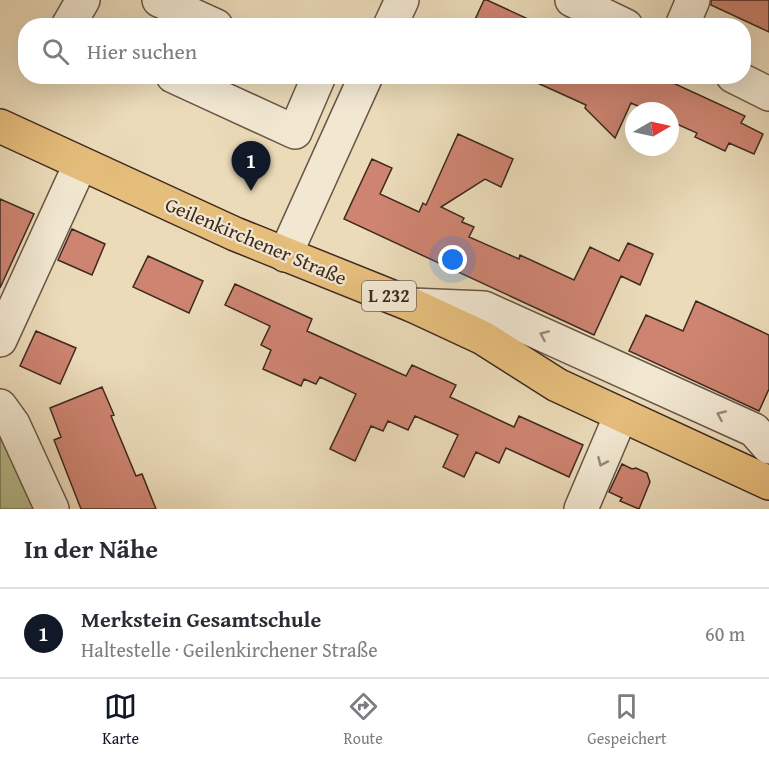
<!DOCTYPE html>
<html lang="de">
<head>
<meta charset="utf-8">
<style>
  body { margin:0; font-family:"Gentium Book Plus",serif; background:#f2f2f3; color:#2b2b33 }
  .compass { position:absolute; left:625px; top:102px; width:54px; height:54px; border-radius:50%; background:#fff; box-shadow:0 6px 24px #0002; rotate:81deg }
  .you { position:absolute; left:453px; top:260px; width:21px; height:21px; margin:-15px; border:4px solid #fff; border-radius:50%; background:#1a73e8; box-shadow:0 0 0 9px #1a73e833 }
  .badge { display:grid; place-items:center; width:39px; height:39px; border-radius:50%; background:#111827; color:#fff; font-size:20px; font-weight:700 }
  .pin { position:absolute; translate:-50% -50px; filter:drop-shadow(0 2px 3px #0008) }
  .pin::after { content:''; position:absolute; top:32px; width:21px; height:18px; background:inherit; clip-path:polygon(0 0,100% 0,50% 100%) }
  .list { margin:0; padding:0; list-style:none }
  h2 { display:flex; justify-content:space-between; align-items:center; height:78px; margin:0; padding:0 24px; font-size:26px }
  h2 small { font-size:20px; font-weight:400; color:#7c7c81 }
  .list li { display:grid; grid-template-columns:39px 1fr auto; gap:18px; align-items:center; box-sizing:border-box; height:90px; padding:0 24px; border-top:2px solid #e1e1e2 }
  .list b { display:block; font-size:22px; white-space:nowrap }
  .list p { margin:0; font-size:20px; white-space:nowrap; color:#7c7c81 }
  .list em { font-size:20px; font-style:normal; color:#7c7c81 }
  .icon { flex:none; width:33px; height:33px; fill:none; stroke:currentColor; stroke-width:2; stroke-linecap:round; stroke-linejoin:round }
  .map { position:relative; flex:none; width:769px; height:509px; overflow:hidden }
  .search { position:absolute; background:#fff; box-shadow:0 6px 24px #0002; left:18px; right:18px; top:18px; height:66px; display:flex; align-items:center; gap:15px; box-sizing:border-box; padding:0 21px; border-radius:24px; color:#7c7c81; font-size:22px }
  .sheet { height:168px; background:#fff }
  nav { display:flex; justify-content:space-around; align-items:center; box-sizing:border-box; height:84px; border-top:2px solid #e1e1e2; background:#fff; font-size:16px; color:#7c7c81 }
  nav a { display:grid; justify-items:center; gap:3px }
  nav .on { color:#111827 }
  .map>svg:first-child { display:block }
  .green { fill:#b7c090; stroke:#7a7458; stroke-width:1.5 }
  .building { fill:#ce8471; stroke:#3e2920; stroke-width:1.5 }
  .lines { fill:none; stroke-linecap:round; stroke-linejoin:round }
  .minor-casing { stroke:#695646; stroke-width:36 }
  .major-casing { stroke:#3e2920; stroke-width:36 }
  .minor { stroke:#f2e8d2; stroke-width:33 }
  .major { stroke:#e6be7c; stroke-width:33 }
  .oneway { stroke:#988879 }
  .labels { text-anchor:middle; stroke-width:4.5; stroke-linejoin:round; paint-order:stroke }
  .shield { fill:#f2e8d2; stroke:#746255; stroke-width:1.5 }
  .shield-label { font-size:18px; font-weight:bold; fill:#3e2920 }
  .street-label { font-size:20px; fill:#3e2920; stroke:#f2e8d2 }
</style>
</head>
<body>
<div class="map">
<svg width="769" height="509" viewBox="0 0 769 509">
  <rect width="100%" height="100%" fill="#ebdbb9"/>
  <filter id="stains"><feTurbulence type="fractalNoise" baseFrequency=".00333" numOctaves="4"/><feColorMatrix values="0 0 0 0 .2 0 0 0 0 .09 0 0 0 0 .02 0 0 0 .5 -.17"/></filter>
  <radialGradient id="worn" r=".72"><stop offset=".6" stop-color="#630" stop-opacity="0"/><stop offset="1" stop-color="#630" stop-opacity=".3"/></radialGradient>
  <path class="green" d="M 0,432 L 41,509 L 0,509 Z"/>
  <path class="building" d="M 484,0 L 487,0 L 543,26 L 472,26 Z
    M 711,0 L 769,0 L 769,32 L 711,5 Z
    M 522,76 L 658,76 L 745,116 L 741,123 L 763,134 L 754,154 L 729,143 L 725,151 L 695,137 L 697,133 L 670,121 L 670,111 L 649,111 L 631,103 L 615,138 L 585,108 L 586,105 Z
    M 458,134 L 513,159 L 501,187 L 485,179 L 441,207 L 464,218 L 462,222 L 474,227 L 469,237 L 519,259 L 520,255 L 574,280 L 590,247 L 619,261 L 628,243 L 653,254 L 640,285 L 621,276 L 594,335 L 344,219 L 372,159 L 392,168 L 380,194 L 419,212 L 423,203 L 426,205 Z
    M 0,199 L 34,214 L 0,288 Z
    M 72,229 L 105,244 L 92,275 L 58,260 Z
    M 148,256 L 203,281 L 189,313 L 133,287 Z
    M 235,284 L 312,319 L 307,331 L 406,376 L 412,365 L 456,385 L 450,397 L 514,427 L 519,416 L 583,445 L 569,477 L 506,448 L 499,463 L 476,452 L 464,477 L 443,467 L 458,435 L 415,416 L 408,430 L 388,421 L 383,431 L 371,426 L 355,461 L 330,449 L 356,394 L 320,377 L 316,384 L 304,379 L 301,386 L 263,369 L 271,350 L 261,345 L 270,326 L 225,305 Z
    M 696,301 L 769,335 L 769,389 L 759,411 L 629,351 L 646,315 L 683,331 Z
    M 36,331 L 76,348 L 60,384 L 20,366 Z
    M 102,387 L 114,415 L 111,416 L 136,476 L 142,474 L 156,509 L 81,509 L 54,440 L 61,437 L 50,408 Z
    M 622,464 L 632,469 L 636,468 L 647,473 L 650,482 L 639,509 L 620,501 L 622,498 L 609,492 Z"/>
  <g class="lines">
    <defs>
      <path id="minor" d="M 159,0 L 216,26
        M 572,0 L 626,26
        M 68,26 L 83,0
        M 390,26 L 402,0
        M 682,26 L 693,0
        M 173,76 L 295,132 L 319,76
        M 733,76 L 769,94
        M 285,255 L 366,76
        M 412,305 L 484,308 L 754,430 L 769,447
        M 0,340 L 80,165
        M 0,406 L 13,424 L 52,509
        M 581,509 L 621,415"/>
      <path id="major" d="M 0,126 L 235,234 L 412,305 L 483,338 L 557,385 L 769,483"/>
    </defs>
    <use href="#minor" class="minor-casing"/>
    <use href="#major" class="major-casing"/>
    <use href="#minor" class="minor"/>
    <use href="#major" class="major"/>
  </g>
  <defs><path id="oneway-chevron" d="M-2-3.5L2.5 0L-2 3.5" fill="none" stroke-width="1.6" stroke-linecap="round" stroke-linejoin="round" transform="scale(1.5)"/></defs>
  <g class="oneway">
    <use href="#oneway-chevron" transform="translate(544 335) rotate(-156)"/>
    <use href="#oneway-chevron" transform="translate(721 415) rotate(-156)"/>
    <use href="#oneway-chevron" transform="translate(602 462) rotate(114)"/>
  </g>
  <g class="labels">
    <rect class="shield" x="362" y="281" width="54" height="30" rx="4.5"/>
    <g class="shield-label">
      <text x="389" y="302">L 232</text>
    </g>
    <g class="street-label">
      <text transform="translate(256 241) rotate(23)" y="7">Geilenkirchener Straße</text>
    </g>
  </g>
  <rect width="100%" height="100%" filter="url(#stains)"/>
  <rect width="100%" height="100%" fill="url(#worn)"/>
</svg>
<svg class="compass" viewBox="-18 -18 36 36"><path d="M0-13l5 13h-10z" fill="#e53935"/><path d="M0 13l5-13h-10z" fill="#7c7c81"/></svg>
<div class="you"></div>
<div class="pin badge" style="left:251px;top:191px">1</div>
<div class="search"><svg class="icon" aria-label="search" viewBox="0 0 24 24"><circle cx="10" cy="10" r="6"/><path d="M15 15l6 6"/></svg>Hier suchen</div>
</div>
<section class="sheet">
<h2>In der Nähe<small></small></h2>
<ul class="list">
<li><span class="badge">1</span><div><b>Merkstein Gesamtschule</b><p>Haltestelle · Geilenkirchener Straße</p></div><em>60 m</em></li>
</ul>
</section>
<nav>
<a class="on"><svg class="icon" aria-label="map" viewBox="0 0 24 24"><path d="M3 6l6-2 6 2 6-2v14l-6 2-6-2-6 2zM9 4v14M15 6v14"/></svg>Karte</a>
<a><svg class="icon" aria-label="directions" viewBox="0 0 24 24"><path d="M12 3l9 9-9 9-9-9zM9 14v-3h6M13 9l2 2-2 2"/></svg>Route</a>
<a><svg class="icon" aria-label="saved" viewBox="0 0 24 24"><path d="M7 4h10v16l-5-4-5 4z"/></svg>Gespeichert</a>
</nav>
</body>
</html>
